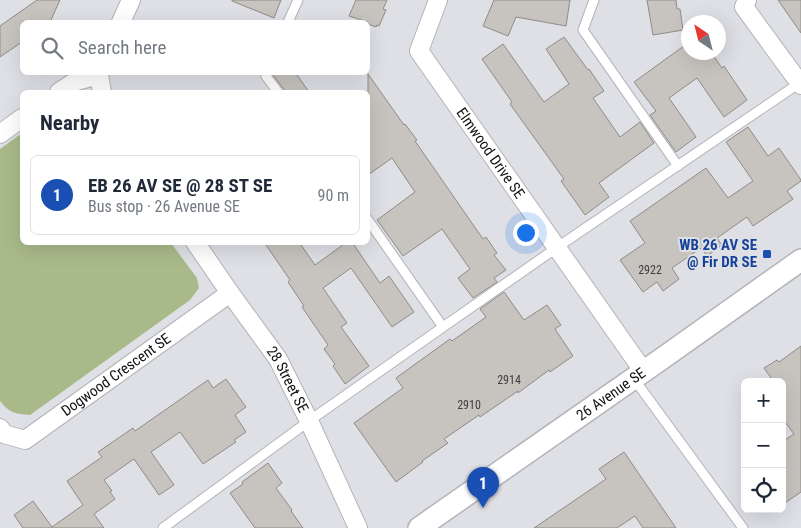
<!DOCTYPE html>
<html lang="en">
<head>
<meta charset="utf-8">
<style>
  body { margin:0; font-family:"Roboto Condensed",sans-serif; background:#f6f6f7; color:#1f2937 }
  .controls { position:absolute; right:15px; bottom:15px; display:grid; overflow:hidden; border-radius:8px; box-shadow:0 5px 20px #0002 }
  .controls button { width:45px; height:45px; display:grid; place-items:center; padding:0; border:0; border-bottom:1px solid #e0e1e3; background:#fff; color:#1f2937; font:25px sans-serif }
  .compass { position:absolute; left:681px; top:15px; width:45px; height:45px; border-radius:50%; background:#fff; box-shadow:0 5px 20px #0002; rotate:325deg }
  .you { position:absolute; left:525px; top:232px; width:18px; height:18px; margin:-12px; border:4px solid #fff; border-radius:50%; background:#1a73e8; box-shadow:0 0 0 8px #1a73e833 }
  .badge { display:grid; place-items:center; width:32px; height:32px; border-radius:50%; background:#0b8043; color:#fff; font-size:16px; font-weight:700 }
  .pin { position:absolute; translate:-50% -41px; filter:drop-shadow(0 1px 2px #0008) }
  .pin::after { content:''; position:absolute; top:26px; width:18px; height:15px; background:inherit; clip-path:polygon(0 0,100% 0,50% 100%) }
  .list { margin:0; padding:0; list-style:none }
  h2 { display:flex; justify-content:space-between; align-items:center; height:65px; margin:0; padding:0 20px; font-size:21px }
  h2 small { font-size:16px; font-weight:400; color:#747a83 }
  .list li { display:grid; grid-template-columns:32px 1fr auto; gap:15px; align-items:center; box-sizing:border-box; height:80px; margin:0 10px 10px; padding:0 10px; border:1px solid #e0e1e3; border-radius:8px }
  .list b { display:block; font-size:19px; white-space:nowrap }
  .list p { margin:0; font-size:16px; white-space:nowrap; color:#747a83 }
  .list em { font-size:16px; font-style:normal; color:#747a83 }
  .icon { flex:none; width:28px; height:28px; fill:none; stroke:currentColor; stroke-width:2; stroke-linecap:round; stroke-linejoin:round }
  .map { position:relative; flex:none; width:801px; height:528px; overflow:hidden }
  .search { position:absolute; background:#fff; box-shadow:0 5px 20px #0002; left:20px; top:20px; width:350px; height:55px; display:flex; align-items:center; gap:12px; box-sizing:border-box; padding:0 18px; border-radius:8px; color:#747a83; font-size:19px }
  .panel { position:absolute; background:#fff; box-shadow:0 5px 20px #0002; left:20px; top:90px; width:350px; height:155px; border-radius:8px }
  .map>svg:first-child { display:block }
  .green { fill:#a9ba8a }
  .building { fill:#c7c3be; stroke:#8f8b87 }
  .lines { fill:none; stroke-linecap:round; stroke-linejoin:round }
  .service-casing { stroke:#b2b4b9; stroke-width:11 }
  .minor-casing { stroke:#b2b4b9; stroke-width:20 }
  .tertiary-casing { stroke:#b2b4b9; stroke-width:24 }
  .service { stroke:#fff; stroke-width:9 }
  .minor { stroke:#fff; stroke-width:18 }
  .tertiary { stroke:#fff; stroke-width:21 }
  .transit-dot { fill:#1a4fb4; stroke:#dfe0e6; stroke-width:2 }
  .labels { text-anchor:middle; stroke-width:4; stroke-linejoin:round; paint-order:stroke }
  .number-label { font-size:12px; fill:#414040 }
  .street-label { font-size:15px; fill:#141416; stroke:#dfe0e6 }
  .transit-label { font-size:15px; font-weight:bold; fill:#164399; stroke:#dfe0e6; text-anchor:end }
</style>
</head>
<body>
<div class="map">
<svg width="801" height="528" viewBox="0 0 801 528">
  <rect width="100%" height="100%" fill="#dfe0e6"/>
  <path class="green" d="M 22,133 L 22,242 L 171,243 L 197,278 L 199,288 L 190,300 L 30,415 C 16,414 9,413 0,401 L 0,149 Z"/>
  <path class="building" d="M 37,0 L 60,0 L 50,22 L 22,22 L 22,42 L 0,57 L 0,26 Z
    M 232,0 L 281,0 L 274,18 L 232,1 Z
    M 356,0 L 387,0 L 383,9 L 386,10 L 379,26 L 377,25 L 376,27 L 368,24 L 368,22 L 349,16 Z
    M 494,0 L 570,0 L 566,26 L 516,17 L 508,36 L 483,26 Z
    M 647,0 L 676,0 L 677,9 L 680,9 L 683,30 L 653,35 Z
    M 778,0 L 801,0 L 801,33 Z
    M 564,37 L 588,70 L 589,69 L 604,91 L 593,98 L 620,137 L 640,122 L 654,143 L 599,183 L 609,197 L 585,215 L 561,181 L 564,179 L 510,104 L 512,102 L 482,59 L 503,44 L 544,102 L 569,84 L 546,49 Z
    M 688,43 L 688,52 L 711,52 L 722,68 L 724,66 L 747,100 L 724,117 L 697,78 L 669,98 L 696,137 L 676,152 L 650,115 L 656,111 L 634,82 Z
    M 274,72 L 295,72 L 309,92 L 286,92 L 273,75 Z
    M 368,74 L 404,125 L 405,124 L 417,140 L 415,141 L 483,239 L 486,237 L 497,253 L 494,255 L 506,270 L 494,278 L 497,282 L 473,298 L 458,278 L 470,269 L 442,229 L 403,256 L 377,220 L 415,192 L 392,158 L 368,175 Z
    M 748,127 L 768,156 L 779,148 L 801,180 L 801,181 L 787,191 L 793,199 L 753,226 L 747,217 L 717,238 L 722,245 L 707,256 L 701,248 L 672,268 L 679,279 L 663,291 L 657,282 L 643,292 L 620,260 L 645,243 L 630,221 L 706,168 L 728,198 L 753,181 L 726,142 Z
    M 264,242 L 299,242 L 315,265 L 347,242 L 352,242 L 380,283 L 389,276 L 414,312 L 392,327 L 351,268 L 323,288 L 347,323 L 341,327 L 369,366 L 345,384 L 333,366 L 335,364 L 324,349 L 328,345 L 302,307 L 304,306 L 288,282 L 290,280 Z
    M 504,292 L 524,320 L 547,305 L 561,325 L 555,329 L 573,356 L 550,372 L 549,370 L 518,393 L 518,391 L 480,417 L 479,415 L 444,439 L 448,443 L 422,461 L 423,462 L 396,482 L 354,423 L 403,388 L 396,378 L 450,339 L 452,341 L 486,317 L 480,309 Z
    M 801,346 L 801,492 L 782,505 L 782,442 L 794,434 L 782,418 L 782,382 L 774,382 L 764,368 L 777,360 L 779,362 Z
    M 226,379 L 246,407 L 235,415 L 246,432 L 234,440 L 236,442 L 203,464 L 180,432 L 151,452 L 174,485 L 159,495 L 134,459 L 104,480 L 112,491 L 110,492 L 115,499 L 94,514 L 104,528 L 23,528 L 14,515 L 33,501 L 52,527 L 83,505 L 67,481 L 102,457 L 98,452 L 133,428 L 135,431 L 208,380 L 213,388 Z
    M 624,452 L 676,528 L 643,528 L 635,516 L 617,528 L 534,528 L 606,479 L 599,469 Z
    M 268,463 L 282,483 L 276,488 L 292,510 L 291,511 L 303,528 L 255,528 L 230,493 L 243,484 L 242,482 Z"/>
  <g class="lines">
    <defs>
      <path id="service" d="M 594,0 L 583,30 L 678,166
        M 288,22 L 298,0
        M 268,72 L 266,76 L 278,92
        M 368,220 L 443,327
        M 634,379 L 743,528
        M 163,528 L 309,421 L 443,327 L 565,242 L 801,82"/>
      <g id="minor">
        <path id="s1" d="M 438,0 L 419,51 L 644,372"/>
        <path d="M 747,0 L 744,7 L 801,85"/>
        <path d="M 121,22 L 131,0"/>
        <path d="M 99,75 L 102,92"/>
        <path d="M 59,92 L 76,81 L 99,75"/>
        <path d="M 0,134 L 22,118"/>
        <path id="s2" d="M 195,242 L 230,293 L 278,359 L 309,421 L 358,528"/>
        <path id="s3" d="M 0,428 L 4,434 L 25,440 L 230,293"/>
      </g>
      <g id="tertiary">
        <path id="s4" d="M 419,528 L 660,360 L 801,260"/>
      </g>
    </defs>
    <use href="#service" class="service-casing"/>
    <use href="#minor" class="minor-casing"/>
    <use href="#tertiary" class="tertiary-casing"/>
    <use href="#service" class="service"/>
    <use href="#minor" class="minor"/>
    <use href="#tertiary" class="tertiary"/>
  </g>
  <rect class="transit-dot" x="762" y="249" width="10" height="10" rx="2.5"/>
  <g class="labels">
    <g class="number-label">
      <text x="650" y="274">2922</text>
      <text x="509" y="384">2914</text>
      <text x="469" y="409">2910</text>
    </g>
    <g class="street-label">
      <text dy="5" stroke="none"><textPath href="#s1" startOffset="179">Elmwood Drive SE</textPath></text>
      <text dy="5" stroke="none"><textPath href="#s3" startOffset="141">Dogwood Crescent SE</textPath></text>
      <text dy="5" stroke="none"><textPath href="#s2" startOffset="166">28 Street SE</textPath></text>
      <text dy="5" stroke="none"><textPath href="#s4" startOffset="234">26 Avenue SE</textPath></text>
    </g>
    <g class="transit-label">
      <text x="757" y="250">WB 26 AV SE<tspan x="757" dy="17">@ Fir DR SE</tspan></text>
    </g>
  </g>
</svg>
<div class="controls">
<button>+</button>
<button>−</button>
<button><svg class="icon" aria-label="locate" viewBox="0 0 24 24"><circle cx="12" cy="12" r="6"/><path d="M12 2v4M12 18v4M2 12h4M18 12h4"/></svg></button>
</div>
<svg class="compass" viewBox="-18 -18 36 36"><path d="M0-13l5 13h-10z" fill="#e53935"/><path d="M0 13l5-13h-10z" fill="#747a83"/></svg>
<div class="you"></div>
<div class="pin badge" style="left:483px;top:508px;background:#1a4fb4">1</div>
<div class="search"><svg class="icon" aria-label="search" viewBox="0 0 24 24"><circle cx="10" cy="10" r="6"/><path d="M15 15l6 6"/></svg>Search here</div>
<section class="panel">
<h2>Nearby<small></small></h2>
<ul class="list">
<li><span class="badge" style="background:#1a4fb4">1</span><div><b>EB 26 AV SE @ 28 ST SE</b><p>Bus stop · 26 Avenue SE</p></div><em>90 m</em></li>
</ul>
</section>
</div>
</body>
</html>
